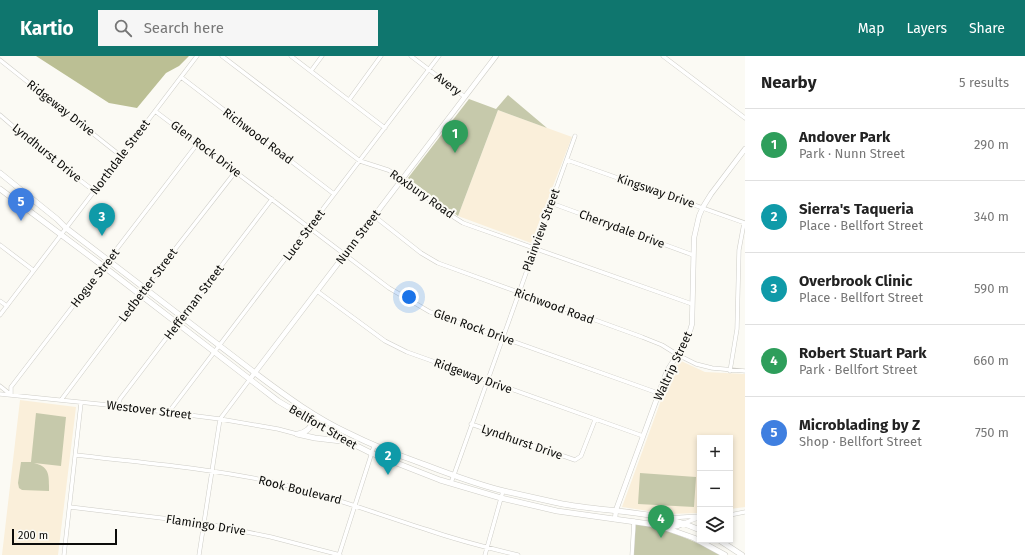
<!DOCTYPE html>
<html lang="en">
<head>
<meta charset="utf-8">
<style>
  body { margin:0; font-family:"Fira Sans",sans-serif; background:#f6f6f6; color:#222 }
  .controls { position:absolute; right:12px; bottom:12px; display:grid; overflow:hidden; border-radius:0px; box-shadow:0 2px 6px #0003 }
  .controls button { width:36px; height:36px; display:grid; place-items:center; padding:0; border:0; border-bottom:1px solid #e0e0e0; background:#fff; color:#222; font:20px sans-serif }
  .scale { position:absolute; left:12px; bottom:10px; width:105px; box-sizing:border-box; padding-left:4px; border:2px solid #0c0c0a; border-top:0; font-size:11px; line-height:14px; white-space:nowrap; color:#0c0c0a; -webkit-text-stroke:3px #fbfaf4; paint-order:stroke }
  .you { position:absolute; left:409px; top:241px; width:14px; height:14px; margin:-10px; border:3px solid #fff; border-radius:50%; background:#1a73e8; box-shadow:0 0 0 6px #1a73e833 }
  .badge { display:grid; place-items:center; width:26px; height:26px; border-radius:50%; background:#0f766e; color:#fff; font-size:13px; font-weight:700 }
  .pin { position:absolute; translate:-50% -33px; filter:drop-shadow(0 1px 2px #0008) }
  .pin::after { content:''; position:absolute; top:21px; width:14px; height:12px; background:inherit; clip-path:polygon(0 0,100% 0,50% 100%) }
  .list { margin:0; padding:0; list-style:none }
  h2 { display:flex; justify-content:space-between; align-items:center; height:52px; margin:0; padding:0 16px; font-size:17px }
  h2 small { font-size:13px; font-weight:400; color:#767676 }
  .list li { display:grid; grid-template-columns:26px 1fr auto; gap:12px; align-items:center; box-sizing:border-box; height:72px; padding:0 16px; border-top:1px solid #e0e0e0 }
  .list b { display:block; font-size:15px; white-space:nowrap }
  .list p { margin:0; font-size:13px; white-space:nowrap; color:#767676 }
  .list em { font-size:13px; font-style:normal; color:#767676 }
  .icon { flex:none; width:22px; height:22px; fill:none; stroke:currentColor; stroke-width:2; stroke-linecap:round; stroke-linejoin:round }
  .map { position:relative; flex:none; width:745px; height:499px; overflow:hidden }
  header { display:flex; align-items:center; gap:24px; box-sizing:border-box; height:56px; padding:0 20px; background:#0f766e; color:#fff }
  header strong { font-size:19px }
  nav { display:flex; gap:22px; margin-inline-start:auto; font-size:14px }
  .search { width:280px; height:36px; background:#f6f6f6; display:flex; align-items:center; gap:10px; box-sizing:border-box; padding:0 14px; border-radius:0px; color:#767676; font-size:15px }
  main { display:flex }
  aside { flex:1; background:#fff }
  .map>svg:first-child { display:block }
  .education { fill:#faefda }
  .green { fill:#c6c9ab }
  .forest { fill:#bbbf94 }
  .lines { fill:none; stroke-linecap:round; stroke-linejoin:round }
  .minor-casing { stroke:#cecdc7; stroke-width:4.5 }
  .tertiary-casing { stroke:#cecdc7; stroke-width:5.5 }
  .secondary-casing { stroke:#cecdc7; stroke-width:6 }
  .minor { stroke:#fff; stroke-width:3.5 }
  .tertiary { stroke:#fff; stroke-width:4.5 }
  .secondary { stroke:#fff; stroke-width:5 }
  .labels { text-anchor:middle; stroke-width:4; stroke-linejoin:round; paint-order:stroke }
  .street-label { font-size:12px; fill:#0c0c0a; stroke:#fbfaf4 }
</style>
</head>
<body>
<header>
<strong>Kartio</strong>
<div class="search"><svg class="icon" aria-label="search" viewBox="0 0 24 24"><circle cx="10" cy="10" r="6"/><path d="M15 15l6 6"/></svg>Search here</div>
<nav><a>Map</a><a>Layers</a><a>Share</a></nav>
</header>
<main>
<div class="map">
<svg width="745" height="499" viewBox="0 0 745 499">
  <rect width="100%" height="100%" fill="#fbfaf4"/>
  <path class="education" d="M 498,54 L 572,81 L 531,187 L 458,160 Z
    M 679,304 L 705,316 L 745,318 L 745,451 L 730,453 L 730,382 L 700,382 L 700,457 L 669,458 L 622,451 L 671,317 Z
    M 20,344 L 76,351 L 58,499 L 2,499 Z"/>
  <path class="green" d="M 508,39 L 547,72 L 498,54 L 458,160 L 408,122 L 469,43 L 496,53 Z
    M 36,357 L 66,361 L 61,410 L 34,407 C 50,411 49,419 49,435 L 22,434 L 19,432 L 18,427 L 21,406 L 31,406 Z
    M 640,417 L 696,421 L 694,451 L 638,448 Z
    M 636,468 C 667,473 694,484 721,499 L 633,499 Z"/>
  <path class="forest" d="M 36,0 L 189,0 L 179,10 L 166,17 L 137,52 L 109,47 Z"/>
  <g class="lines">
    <defs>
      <path id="minor" d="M 222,0 L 360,105 L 388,114 L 399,120 L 449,158 L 463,167 L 692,248
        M 291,0 L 385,72
        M 411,0 L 465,41
        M 663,0 L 745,62
        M 0,4 L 121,100
        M 311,15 L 322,0
        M 181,21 L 334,138
        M 349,44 L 381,0
        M 155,55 L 389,232 L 430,256 L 658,337
        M 0,59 L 36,90 L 94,135
        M 567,104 L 745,167
        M 551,147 L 693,199
        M 374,160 L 421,197 L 438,207 L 642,281 L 662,289 L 678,299 L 696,308 L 712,312 L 745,315
        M 0,189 L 33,214
        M 317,235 L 385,285 L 407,296 L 643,380
        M 0,245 L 7,250
        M 0,259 L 197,0
        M 730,315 L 737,273 L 739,194 L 744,167
        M 0,330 L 10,338
        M 0,338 L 118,350 L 220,363 L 278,373 L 297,378
        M 11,339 L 11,331 L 198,87
        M 61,344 L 151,224 L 236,115
        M 118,350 L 120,343 L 272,143
        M 168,357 L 439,0
        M 471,368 L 575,404 L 581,400 L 595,364
        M 76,399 C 143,407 211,412 277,427 C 328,439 377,458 428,474 C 457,484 488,492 518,499
        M 451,427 L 575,80
        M 70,451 L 203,467 L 271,481 L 340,499
        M 730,459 L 745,456
        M 667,462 L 700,460
        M 684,467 L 698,462
        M 64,499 L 81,347
        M 199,499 L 220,363 L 250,323
        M 339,499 L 374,390
        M 485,499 L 503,435
        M 632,499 L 634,465"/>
      <path id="tertiary" d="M 250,323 L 496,0
        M 615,463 L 616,454 L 667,315 L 688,282 L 692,268 L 694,182 L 699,160 L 703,151 L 711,138 L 745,93"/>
      <path id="secondary" d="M 0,117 L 57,163 L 66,172 L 259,320 C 287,341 316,362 348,377 C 370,388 392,397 415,405 C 444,416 474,428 504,435 C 522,439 540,443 558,447 C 607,457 653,453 700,474
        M 0,133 L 103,210 L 278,345 L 337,380 L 371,397 L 440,424 L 501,442 L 557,455 L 657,469 L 694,482 L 725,499
        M 297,378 L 315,382 L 341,385
        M 298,378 C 307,376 310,372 314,365
        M 662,469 L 677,470 L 684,467
        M 719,484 L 742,499"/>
    </defs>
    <use href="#minor" class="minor-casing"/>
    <use href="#tertiary" class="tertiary-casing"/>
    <use href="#secondary" class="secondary-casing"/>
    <use href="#minor" class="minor"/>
    <use href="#tertiary" class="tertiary"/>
    <use href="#secondary" class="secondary"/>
  </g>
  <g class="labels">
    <g class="street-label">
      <text transform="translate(448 28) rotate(37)" y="4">Avery</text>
      <text transform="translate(61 52) rotate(38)" y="4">Ridgeway Drive</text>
      <text transform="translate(258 80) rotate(37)" y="4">Richwood Road</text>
      <text transform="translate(206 93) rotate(37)" y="4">Glen Rock Drive</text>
      <text transform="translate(47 97) rotate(39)" y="4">Lyndhurst Drive</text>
      <text transform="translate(120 101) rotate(-53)" y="4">Northdale Street</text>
      <text transform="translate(656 135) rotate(19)" y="4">Kingsway Drive</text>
      <text transform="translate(422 138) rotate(35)" y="4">Roxbury Road</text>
      <text transform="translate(622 173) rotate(20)" y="4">Cherrydale Drive</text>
      <text transform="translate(541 174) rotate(-70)" y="4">Plainview Street</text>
      <text transform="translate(304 179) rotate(-53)" y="4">Luce Street</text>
      <text transform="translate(358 181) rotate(-53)" y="4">Nunn Street</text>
      <text transform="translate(95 222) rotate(-52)" y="4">Hogue Street</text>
      <text transform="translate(148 229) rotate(-53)" y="4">Ledbetter Street</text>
      <text transform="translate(194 246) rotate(-53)" y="4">Heffernan Street</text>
      <text transform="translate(554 250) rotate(20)" y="4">Richwood Road</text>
      <text transform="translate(474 271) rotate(20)" y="4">Glen Rock Drive</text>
      <text transform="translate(673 310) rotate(-65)" y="4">Waltrip Street</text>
      <text transform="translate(473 320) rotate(20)" y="4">Ridgeway Drive</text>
      <text transform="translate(149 354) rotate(7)" y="4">Westover Street</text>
      <text transform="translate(323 371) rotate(30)" y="4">Bellfort Street</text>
      <text transform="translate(522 386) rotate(19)" y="4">Lyndhurst Drive</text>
      <text transform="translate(300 434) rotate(14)" y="4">Rook Boulevard</text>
      <text transform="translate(206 469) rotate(9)" y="4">Flamingo Drive</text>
    </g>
  </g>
</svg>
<div class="controls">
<button>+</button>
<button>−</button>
<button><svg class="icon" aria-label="layers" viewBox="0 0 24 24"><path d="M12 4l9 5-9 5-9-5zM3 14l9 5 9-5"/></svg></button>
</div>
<div class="scale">200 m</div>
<div class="you"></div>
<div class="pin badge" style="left:455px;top:97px;background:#2e9e5b">1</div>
<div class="pin badge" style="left:388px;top:419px;background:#0f9aa8">2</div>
<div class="pin badge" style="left:102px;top:180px;background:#0f9aa8">3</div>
<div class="pin badge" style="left:661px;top:482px;background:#2e9e5b">4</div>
<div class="pin badge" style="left:21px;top:165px;background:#3f7fe0">5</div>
</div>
<aside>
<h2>Nearby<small>5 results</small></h2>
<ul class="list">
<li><span class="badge" style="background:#2e9e5b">1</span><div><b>Andover Park</b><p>Park · Nunn Street</p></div><em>290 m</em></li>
<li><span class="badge" style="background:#0f9aa8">2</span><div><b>Sierra's Taqueria</b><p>Place · Bellfort Street</p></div><em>340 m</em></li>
<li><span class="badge" style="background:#0f9aa8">3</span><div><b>Overbrook Clinic</b><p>Place · Bellfort Street</p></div><em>590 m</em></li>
<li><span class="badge" style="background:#2e9e5b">4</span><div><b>Robert Stuart Park</b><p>Park · Bellfort Street</p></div><em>660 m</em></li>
<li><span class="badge" style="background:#3f7fe0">5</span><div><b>Microblading by Z</b><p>Shop · Bellfort Street</p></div><em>750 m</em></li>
</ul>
</aside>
</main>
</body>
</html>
